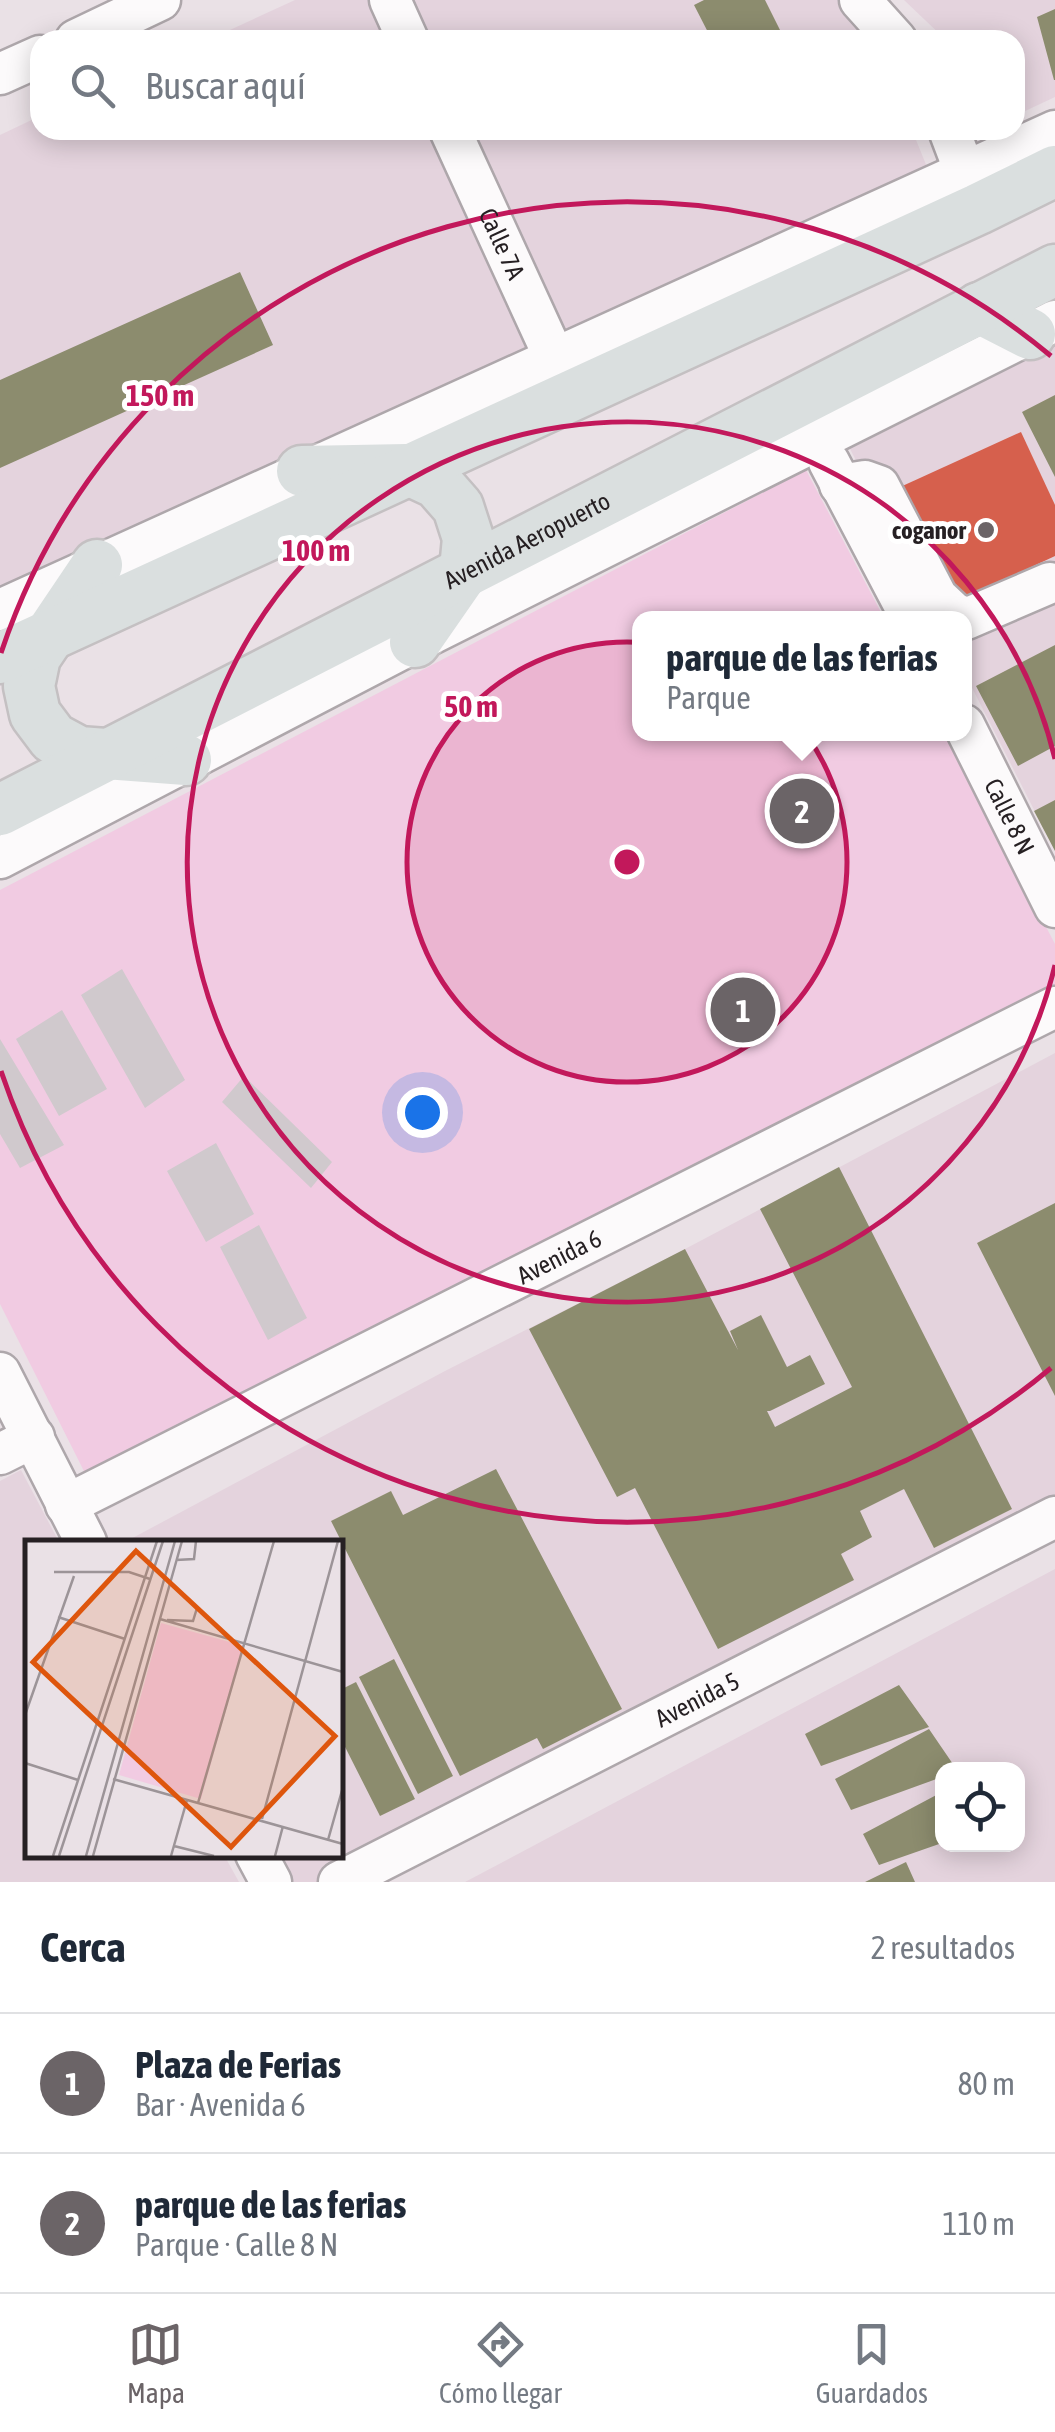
<!DOCTYPE html>
<html lang="es">
<head>
<meta charset="utf-8">
<style>
  body { margin:0; font-family:"Asap Condensed",sans-serif; background:#f2f2f3; color:#1f2937 }
  .controls { position:absolute; right:30px; bottom:30px; display:grid; overflow:hidden; border-radius:20px; box-shadow:0 5px 25px #0003 }
  .controls button { width:90px; height:90px; display:grid; place-items:center; padding:0; border:0; border-bottom:2px solid #e0e1e3; background:#fff; color:#1f2937; font:50px sans-serif }
  .you { position:absolute; left:422px; top:1112px; width:35px; height:35px; margin:-25px; border:8px solid #fff; border-radius:50%; background:#1a73e8; box-shadow:0 0 0 15px #1a73e833 }
  .badge { display:grid; place-items:center; width:65px; height:65px; border-radius:50%; background:#6b6467; color:#fff; font-size:32px; font-weight:700 }
  .pin { position:absolute; translate:-50% -50%; border:5px solid #fff; box-shadow:0 2px 10px #0006 }
  .popup { position:absolute; left:632px; top:611px; width:340px; height:130px; box-sizing:border-box; display:grid; place-content:center; border-radius:20px; background:#fff; filter:drop-shadow(0 2px 8px #0005); font-size:32px; white-space:nowrap; color:#747a83 }
  .popup b { font-size:38px; color:#1f2937 }
  .popup::after { content:''; position:absolute; left:50%; top:100%; margin-left:-20px; border:20px solid transparent; border-top-color:#fff }
  .list { margin:0; padding:0; list-style:none }
  h2 { display:flex; justify-content:space-between; align-items:center; height:130px; margin:0; padding:0 40px; font-size:42px }
  h2 small { font-size:32px; font-weight:400; color:#747a83 }
  .list li { display:grid; grid-template-columns:65px 1fr auto; gap:30px; align-items:center; box-sizing:border-box; height:140px; padding:0 40px; border-top:2px solid #e0e1e3 }
  .list b { display:block; font-size:38px; white-space:nowrap }
  .list p { margin:0; font-size:32px; white-space:nowrap; color:#747a83 }
  .list em { font-size:32px; font-style:normal; color:#747a83 }
  .icon { flex:none; width:55px; height:55px; fill:none; stroke:currentColor; stroke-width:2; stroke-linecap:round; stroke-linejoin:round }
  .map { position:relative; flex:none; width:1055px; height:1882px; overflow:hidden }
  .search { position:absolute; background:#fff; box-shadow:0 5px 25px #0003; left:30px; right:30px; top:30px; height:110px; display:flex; align-items:center; gap:25px; box-sizing:border-box; padding:0 35px; border-radius:30px; color:#747a83; font-size:38px }
  .sheet { height:410px; background:#fff }
  nav { display:flex; justify-content:space-around; align-items:center; box-sizing:border-box; height:140px; border-top:2px solid #e0e1e3; background:#fff; font-size:28px; color:#747a83 }
  nav a { display:grid; justify-items:center; gap:5px }
  nav .on { color:#6b6467 }
  .map>svg:first-child { display:block }
  .built { fill:#e4d3dd; fill-rule:evenodd }
  .green { fill:#f1cbe2 }
  .shops { fill:#d6604d }
  .industry { fill:#8c8c6e }
  .building { fill:#d0c9cd }
  .lines { fill:none; stroke-linecap:round; stroke-linejoin:round }
  .minor-casing { stroke:#aea7ab; stroke-width:45 }
  .major-casing { stroke:#c4c0c2; stroke-width:55 }
  .minor { stroke:#fcfafb; stroke-width:40 }
  .major { stroke:#dadfdf; stroke-width:50 }
  .ring { fill:none; stroke:#c2185b; stroke-width:5 }
  .poi-dot { fill:#6b6467; stroke:#fff; stroke-width:4 }
  .labels { text-anchor:middle; stroke-width:10; stroke-linejoin:round; paint-order:stroke }
  .street-label { font-size:25px; fill:#262023; stroke:#fff }
  .poi-label { font-size:25px; font-weight:bold; fill:#262023; stroke:#fff; text-anchor:end }
  .inset-road { fill:none; stroke:#9c9498; stroke-width:2.5 }
  .view { fill:#de560d; fill-opacity:0.15; stroke:#de560d; stroke-width:5 }
  .inset-edge { fill:none; stroke:#262023; stroke-width:5 }
  .centre { fill:#c2185b; stroke:#fff; stroke-width:5 }
  .ring-label { font-size:30px; text-anchor:middle; font-weight:bold; fill:#c2185b; stroke:#fff; stroke-width:10; stroke-linejoin:round; paint-order:stroke }
</style>
</head>
<body>
<div class="map">
<svg width="1055" height="1882" viewBox="0 0 1055 1882">
  <rect width="100%" height="100%" fill="#eae1e6"/>
  <path class="built" d="M 295,0 L 851,0 L 875,40 L 208,40 Z
    M 904,0 L 1055,0 L 1055,97 L 1023,112 L 1015,105 L 1015,40 L 946,40 Z
    M 40,116 L 40,130 L 912,130 L 927,167 L 0,594 L 0,135 Z
    M 1055,339 L 1055,851 L 965,674 L 964,618 L 937,618 L 848,445 Z
    M 1055,1053 L 1055,1509 L 364,1882 L 294,1882 L 280,1855 L 340,1854 L 340,1542 L 125,1542 L 445,1371 L 685,1249 Z
    M 21,1470 L 59,1542 L 28,1542 L 28,1854 L 224,1855 L 239,1882 L 0,1882 L 0,1481 Z
    M 1055,1569 L 1055,1882 L 465,1882 ZM 942,1770 L 1018,1770 L 1018,1844 L 942,1844 Z"/>
  <path class="green" d="M 806,470 L 884,618 L 640,618 L 640,734 L 945,734 L 1055,944 L 1055,1010 L 101,1505 L 0,1304 L 0,890 Z"/>
  <path class="shops" d="M 1021,432 L 1055,505 L 1055,556 L 952,604 L 898,488 Z"/>
  <path class="industry" d="M 704,0 L 765,0 L 785,40 L 712,40 L 694,5 Z
    M 1055,9 L 1055,80 L 1054,80 L 1037,17 Z
    M 240,272 L 273,345 L 0,468 L 0,380 Z
    M 1055,395 L 1055,477 L 1022,412 Z
    M 1055,645 L 1055,746 L 1018,766 L 976,686 Z
    M 1055,800 L 1055,851 L 1034,811 Z
    M 839,1167 L 1012,1509 L 934,1548 L 904,1489 L 860,1511 L 872,1537 L 841,1554 L 854,1580 L 718,1649 L 635,1488 L 617,1497 L 529,1329 L 685,1249 L 738,1350 L 730,1331 L 761,1315 L 787,1367 L 810,1355 L 825,1384 L 770,1411 L 767,1411 L 775,1427 L 852,1387 L 760,1209 Z
    M 1055,1203 L 1055,1396 L 977,1243 Z
    M 496,1469 L 622,1709 L 543,1749 L 537,1738 L 460,1776 L 331,1521 L 391,1491 L 403,1515 Z
    M 394,1659 L 453,1776 L 418,1794 L 359,1677 Z
    M 356,1682 L 415,1799 L 380,1816 L 340,1737 L 340,1690 Z
    M 899,1685 L 929,1727 L 821,1766 L 805,1734 Z
    M 929,1729 L 957,1770 L 942,1770 L 942,1777 L 851,1810 L 835,1779 Z
    M 942,1792 L 942,1843 L 879,1865 L 863,1834 Z
    M 906,1862 L 915,1882 L 865,1882 Z"/>
  <path class="building" d="M 122,969 L 185,1080 L 145,1108 L 81,995 Z
    M 62,1010 L 107,1089 L 59,1116 L 16,1039 Z
    M 0,1039 L 64,1145 L 20,1168 L 0,1134 Z
    M 244,1076 L 332,1162 L 311,1188 L 222,1102 Z
    M 216,1143 L 254,1214 L 206,1242 L 167,1171 Z
    M 259,1225 L 307,1318 L 268,1340 L 220,1247 Z"/>
  <g class="lines">
    <defs>
      <g id="minor">
        <path d="M 390,0 L 408,40"/>
        <path d="M 860,0 L 896,40"/>
        <path d="M 76,40 L 160,0"/>
        <path d="M 0,74 L 40,56"/>
        <path id="s1" d="M 450,130 L 555,359"/>
        <path d="M 949,130 L 974,196"/>
        <path d="M 829,462 L 911,618"/>
        <path d="M 840,485 L 865,481 L 879,486 L 937,597 L 953,612 L 966,619 L 1050,583"/>
        <path d="M 0,610 L 1055,131"/>
        <path id="s2" d="M 964,725 L 1055,907"/>
        <path d="M 0,858 L 415,642 L 1055,321"/>
        <path d="M 0,1373 L 86,1542"/>
        <path d="M 0,1454 L 34,1437"/>
        <path id="s3" d="M 66,1505 L 1055,1007"/>
        <path d="M 256,1854 L 271,1882"/>
        <path id="s4" d="M 339,1882 L 1055,1517"/>
      </g>
      <g id="major">
        <path d="M 979,308 L 1030,334"/>
        <path d="M 302,471 L 407,469 L 437,483 L 458,507 L 468,538 L 465,570 L 415,642"/>
        <path d="M 97,565 L 35,657 L 29,686 L 35,714 L 53,738 L 79,752 L 186,760"/>
        <path d="M 0,658 L 978,209 L 1055,171"/>
        <path id="s5" d="M 0,810 L 1055,270"/>
      </g>
    </defs>
    <use href="#minor" class="minor-casing"/>
    <use href="#major" class="major-casing"/>
    <use href="#minor" class="minor"/>
    <use href="#major" class="major"/>
  </g>
  <circle cx="627" cy="862" r="220" fill="#c2185b" fill-opacity=".12"/>
  <g class="ring">
    <circle cx="627" cy="862" r="220"/>
    <path d="M1055 965A440 440 0 1 1 1055 759"/>
    <path d="M1051 1368A660 660 0 0 1 1 1071M1 653A660 660 0 0 1 1051 356"/>
  </g>
  <circle class="poi-dot" cx="986" cy="530" r="10"/>
  <g class="labels">
    <g class="street-label">
      <text dy="9" stroke="none"><textPath href="#s1" startOffset="125">Calle 7A</textPath></text>
      <text dy="9" stroke="none"><textPath href="#s5" startOffset="592">Avenida Aeropuerto</textPath></text>
      <text dy="9" stroke="none"><textPath href="#s2" startOffset="102">Calle 8 N</textPath></text>
      <text dy="9" stroke="none"><textPath href="#s3" startOffset="552">Avenida 6</textPath></text>
      <text dy="9" stroke="none"><textPath href="#s4" startOffset="402">Avenida 5</textPath></text>
    </g>
    <g class="poi-label">
      <text x="966" y="539">coganor</text>
    </g>
  </g>
  <g transform="translate(25 1540)">
    <rect width="318" height="318" fill="#eae1e6"/>
    <path d="M 136,83 L 219,106 L 176,259 L 94,235 Z" fill="#f1cbe2"/>
    <path class="inset-road" d="M 151,20 L 169,19 L 171,1M 29,32 L 104,32 L 125,39M 33,77 L 100,99M 135,79 L 318,132M 142,80 L 168,81 L 172,68M 0,175 L 49,36M 0,223 L 53,240M 88,239 L 318,304M 173,263 L 249,1M 237,279 L 313,1M 303,300 L 318,247M 149,306 L 189,316M 28,316 L 132,1M 34,316 L 138,1M 61,316 L 150,1M 68,316 L 157,1M 146,316 L 162,260M 250,316 L 258,286"/>
    <path class="view" d="M 111,11 L 310,196 L 206,307 L 8,122 Z"/>
    <rect width="318" height="318" class="inset-edge"/>
  </g>
  <circle cx="627" cy="862" r="15" class="centre"/>
  <g class="ring-label">
    <text x="160" y="406">150 m</text>
    <text x="316" y="561">100 m</text>
    <text x="471" y="717">50 m</text>
  </g>
</svg>
<div class="controls">
<button><svg class="icon" aria-label="locate" viewBox="0 0 24 24"><circle cx="12" cy="12" r="6"/><path d="M12 2v4M12 18v4M2 12h4M18 12h4"/></svg></button>
</div>
<div class="you"></div>
<div class="pin badge" style="left:743px;top:1010px">1</div>
<div class="pin badge" style="left:802px;top:811px">2</div>
<div class="popup"><b>parque de las ferias</b>Parque</div>
<div class="search"><svg class="icon" aria-label="search" viewBox="0 0 24 24"><circle cx="10" cy="10" r="6"/><path d="M15 15l6 6"/></svg>Buscar aquí</div>
</div>
<section class="sheet">
<h2>Cerca<small>2 resultados</small></h2>
<ul class="list">
<li><span class="badge">1</span><div><b>Plaza de Ferias</b><p>Bar · Avenida 6</p></div><em>80 m</em></li>
<li><span class="badge">2</span><div><b>parque de las ferias</b><p>Parque · Calle 8 N</p></div><em>110 m</em></li>
</ul>
</section>
<nav>
<a class="on"><svg class="icon" aria-label="map" viewBox="0 0 24 24"><path d="M3 6l6-2 6 2 6-2v14l-6 2-6-2-6 2zM9 4v14M15 6v14"/></svg>Mapa</a>
<a><svg class="icon" aria-label="directions" viewBox="0 0 24 24"><path d="M12 3l9 9-9 9-9-9zM9 14v-3h6M13 9l2 2-2 2"/></svg>Cómo llegar</a>
<a><svg class="icon" aria-label="saved" viewBox="0 0 24 24"><path d="M7 4h10v16l-5-4-5 4z"/></svg>Guardados</a>
</nav>
</body>
</html>
